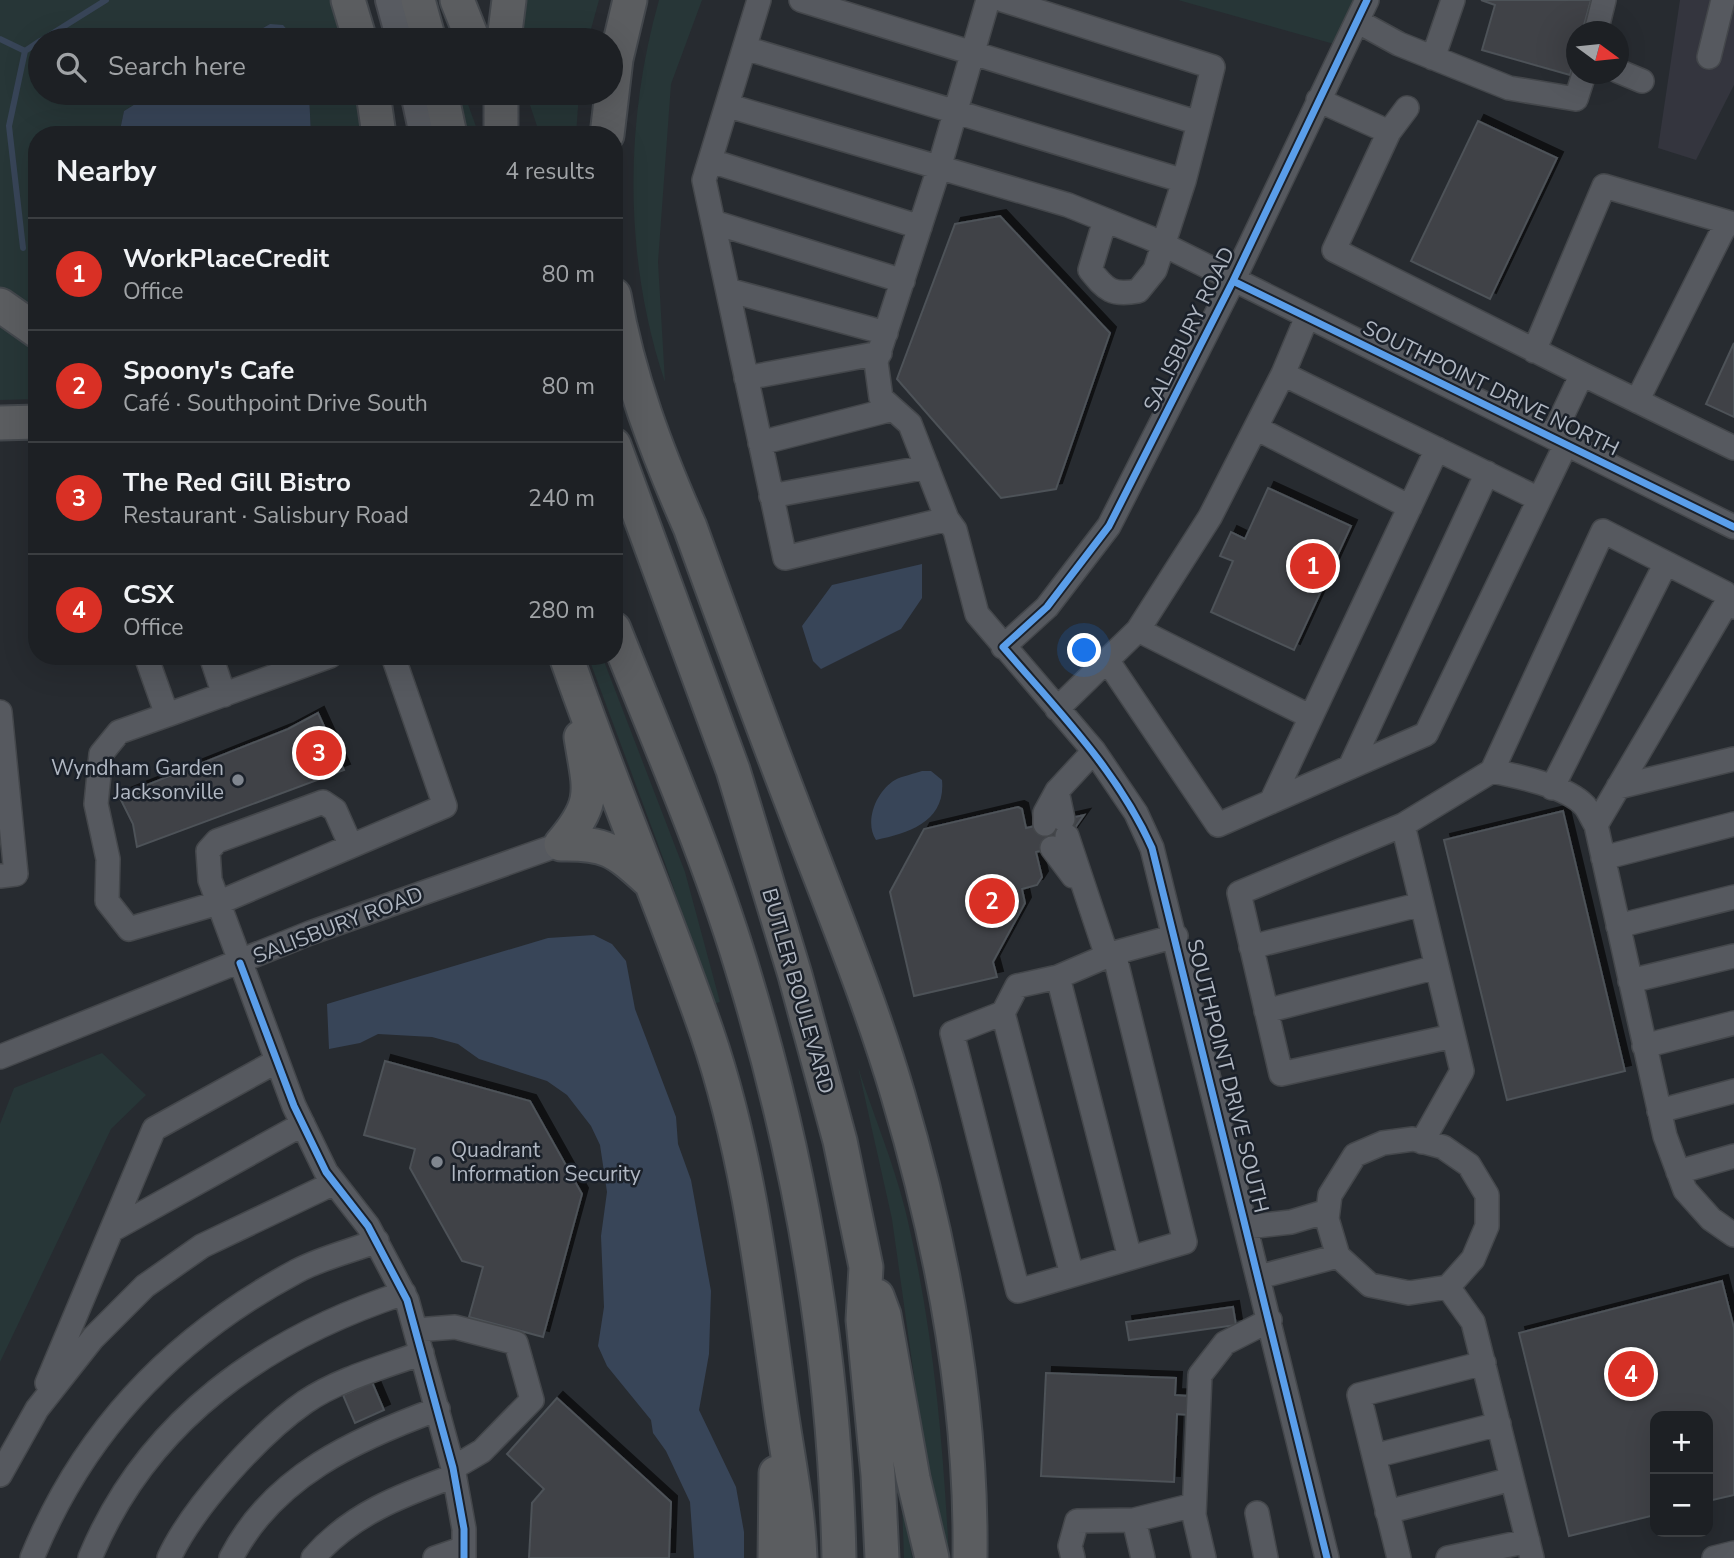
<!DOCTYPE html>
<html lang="en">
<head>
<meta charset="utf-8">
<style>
  body { margin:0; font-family:"Nunito Sans",sans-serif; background:#2a2d31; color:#f1f3f6 }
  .controls { position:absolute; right:21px; bottom:21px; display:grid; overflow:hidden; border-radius:14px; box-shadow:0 7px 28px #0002 }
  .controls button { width:63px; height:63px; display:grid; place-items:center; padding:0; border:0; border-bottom:2px solid #3b3e41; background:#1d2024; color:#f1f3f6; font:35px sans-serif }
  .compass { position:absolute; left:1566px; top:21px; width:63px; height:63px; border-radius:50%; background:#1d2024; box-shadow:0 7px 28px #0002; rotate:105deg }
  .you { position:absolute; left:1085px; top:651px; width:24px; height:24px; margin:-18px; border:5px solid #fff; border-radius:50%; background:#1a73e8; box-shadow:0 0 0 10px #1a73e833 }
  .badge { display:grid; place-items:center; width:46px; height:46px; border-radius:50%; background:#d93025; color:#fff; font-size:23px; font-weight:700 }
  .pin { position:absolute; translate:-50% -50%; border:4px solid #fff; box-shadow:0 2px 7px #0006 }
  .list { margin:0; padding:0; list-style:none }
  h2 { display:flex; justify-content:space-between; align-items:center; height:91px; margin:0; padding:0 28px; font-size:30px }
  h2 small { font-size:23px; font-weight:400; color:#a0a3a6 }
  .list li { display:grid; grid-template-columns:46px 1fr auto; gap:21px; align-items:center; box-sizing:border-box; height:112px; padding:0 28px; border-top:2px solid #3b3e41 }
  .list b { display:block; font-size:26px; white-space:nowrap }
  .list p { margin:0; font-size:23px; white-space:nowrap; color:#a0a3a6 }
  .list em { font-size:23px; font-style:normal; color:#a0a3a6 }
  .icon { flex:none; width:38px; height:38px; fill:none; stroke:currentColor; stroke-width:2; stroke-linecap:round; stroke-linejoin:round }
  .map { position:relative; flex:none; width:1734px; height:1558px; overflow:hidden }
  .search { position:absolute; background:#1d2024; box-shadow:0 7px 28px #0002; left:28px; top:28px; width:595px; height:77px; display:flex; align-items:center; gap:18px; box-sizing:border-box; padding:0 24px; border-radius:38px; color:#a0a3a6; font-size:26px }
  .panel { position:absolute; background:#1d2024; box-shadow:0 7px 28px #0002; left:28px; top:126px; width:595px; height:539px; border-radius:28px }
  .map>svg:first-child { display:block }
  .medical { fill:#34353e }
  .green { fill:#273637 }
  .water { fill:#384558 }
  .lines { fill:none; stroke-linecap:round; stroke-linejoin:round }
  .stream { stroke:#384558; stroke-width:6 }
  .building { fill:#3f4247; stroke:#4e5258; stroke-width:2; filter:url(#shadow) }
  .minor-casing { stroke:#44474b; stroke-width:26 }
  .major-casing { stroke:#44474d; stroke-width:32 }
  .highway-casing { stroke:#43474c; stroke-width:37 }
  .minor { stroke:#56595f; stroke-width:23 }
  .major { stroke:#585b61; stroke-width:28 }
  .highway { stroke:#5b5d60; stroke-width:33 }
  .highway-bridge-casing { stroke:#43474c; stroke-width:37; stroke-linecap:butt }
  .highway-bridge { stroke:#5b5d60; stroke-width:33 }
  .cycleway-casing { stroke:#1b212a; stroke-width:11 }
  .cycleway { stroke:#5a9eea; stroke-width:7 }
  .poi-dot { fill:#80868f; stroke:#1b212a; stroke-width:2.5 }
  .labels { text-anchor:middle; stroke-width:5; stroke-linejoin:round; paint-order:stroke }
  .street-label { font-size:21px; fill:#b0b7c2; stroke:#1b212a }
  .poi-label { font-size:21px; fill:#b0b7c2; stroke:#1b212a; text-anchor:end }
</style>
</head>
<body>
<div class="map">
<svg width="1734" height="1558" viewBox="0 0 1734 1558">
  <defs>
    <filter id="shadow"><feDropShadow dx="6" dy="-6" stdDeviation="0" flood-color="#0009"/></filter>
  </defs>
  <rect width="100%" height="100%" fill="#272b30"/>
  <path class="medical" d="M 1680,0 L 1734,0 L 1734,85 L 1696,160 L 1658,148 Z"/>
  <path class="green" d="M 0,0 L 338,0 L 349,40 L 296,40 L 270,24 L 242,40 L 40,40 L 40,93 L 153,93 L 124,111 L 119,135 L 37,135 L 37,319 L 0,293 Z
    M 494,0 L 599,0 L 588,40 L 508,40 Z
    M 659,0 L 702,0 L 671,84 L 658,262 L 665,382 C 624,260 624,124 659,0 Z
    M 1178,0 L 1353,0 L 1334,44 Z
    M 309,93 L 364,93 L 368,135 L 311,135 Z
    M 450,93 L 464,93 L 479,135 L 460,135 Z
    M 526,93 L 579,93 L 576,135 L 540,135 Z
    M 0,317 L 37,341 L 37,399 L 0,400 Z
    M 588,656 L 602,656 L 685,872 L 720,1002 L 713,1004 L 666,866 Z
    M 102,1053 L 146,1095 L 111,1129 L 0,1362 L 0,1124 L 14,1088 Z
    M 858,1067 C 873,1114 893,1161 905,1209 C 933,1323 943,1441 949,1558 L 945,1558 L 925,1455 L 892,1219 Z
    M 902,1503 L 912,1556 L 913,1558 L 904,1558 Z"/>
  <path class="water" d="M 270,24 L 283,25 L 296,40 L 242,40 Z
    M 153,93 L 309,93 L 311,135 L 119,135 L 124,111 Z
    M 922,564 L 922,598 L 901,629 L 821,669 L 813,661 L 802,626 L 832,585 Z
    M 922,771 L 931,771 L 942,780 C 946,821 910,833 876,840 C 864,822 876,791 895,780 C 902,776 914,774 922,771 Z
    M 594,935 L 612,944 L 626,961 L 635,1009 L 676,1117 L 678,1144 L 691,1180 L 711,1291 L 709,1354 L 699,1410 L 736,1487 L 744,1532 L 744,1558 L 694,1558 L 690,1502 L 666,1451 L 653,1433 L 651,1420 L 607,1366 L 598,1346 L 604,1307 L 601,1236 L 607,1192 L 600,1145 L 591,1126 L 567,1095 L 547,1081 L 479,1059 L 458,1044 L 432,1037 L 378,1034 L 360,1043 L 329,1049 L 327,1004 L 548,938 Z"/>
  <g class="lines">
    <path class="stream" d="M 0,39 L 25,51
      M 42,40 L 106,0
      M 23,248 L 9,126 L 25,51 L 40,41"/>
  </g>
  <path class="building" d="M 1481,0 L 1591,0 L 1582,32 L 1576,32 L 1576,51 L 1570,75 L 1482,50 L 1495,5 Z
    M 1478,121 L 1557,158 L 1490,299 L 1411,261 Z
    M 1000,216 L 1110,333 L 1056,489 L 1001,498 L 897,379 L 955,224 Z
    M 1734,343 L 1734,417 L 1706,404 Z
    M 1268,488 L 1351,526 L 1294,650 L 1211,612 L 1233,561 L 1220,556 L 1231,532 L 1245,539 Z
    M 318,713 L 344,770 L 137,847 L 133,824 L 119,796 L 288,729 Z
    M 1018,807 L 1022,809 L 1026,828 L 1084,815 L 1062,846 L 1036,852 L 1042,877 L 1037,885 L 1022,889 L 1025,903 L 993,962 L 997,977 L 914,996 L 890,892 L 924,829 Z
    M 1563,811 L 1625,1071 L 1507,1100 L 1444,840 Z
    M 385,1061 L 530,1101 L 582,1194 L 543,1337 L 469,1317 L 483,1267 L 462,1261 L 410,1168 L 415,1149 L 364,1135 Z
    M 1722,1281 L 1734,1328 L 1734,1495 L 1708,1501 L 1708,1416 L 1655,1416 L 1655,1515 L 1569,1536 L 1519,1333 Z
    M 1233,1307 L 1236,1325 L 1129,1340 L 1126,1322 Z
    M 1046,1373 L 1176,1378 L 1175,1395 L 1189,1396 L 1189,1415 L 1177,1414 L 1174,1482 L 1041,1476 Z
    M 372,1382 L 384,1410 L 355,1423 L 343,1395 Z
    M 557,1398 L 671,1502 L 669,1558 L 529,1558 L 532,1503 L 544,1489 L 507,1454 Z"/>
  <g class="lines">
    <defs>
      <path id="minor" d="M 759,0 L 704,180 L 785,558 L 947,519
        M 988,0 L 939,168 L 876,362 L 881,398 L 910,424 L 947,519 L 955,530 L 977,614 L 1094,751 L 1136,813 L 1152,848 L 1327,1558
        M 1003,0 L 1213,67 L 1199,123
        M 1357,21 L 1399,44 L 1509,88 L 1576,99 L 1584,74
        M 1596,32 L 1604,0
        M 745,48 L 1184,181 L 1199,123 L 801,0
        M 1709,57 L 1723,0
        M 1433,58 L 1453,0
        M 1618,71 L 1642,81
        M 1318,100 L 1389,132 L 1334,250 L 1582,374
        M 729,106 L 1068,205 L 1150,238 L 1734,527
        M 1389,132 L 1407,108
        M 711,161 L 920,227
        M 1105,220 L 1090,270 C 1106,290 1112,296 1138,291 L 1155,270 L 1184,181
        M 713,222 L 903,281
        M 728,290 L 886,333
        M 1534,351 L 1604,186 L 1727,222
        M 1283,374 L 1539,499
        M 746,378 L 880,353
        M 1637,401 L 1727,222 L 1734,224
        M 1256,428 L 1410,507
        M 1552,437 L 1582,374 L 1734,448
        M 760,443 L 893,409
        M 771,496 L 927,467
        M 1138,630 L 1311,717
        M 1003,647 L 1047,607 L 1109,526 L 1233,281 L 1367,0
        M 146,656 L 167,715 L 119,732 L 101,754 L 96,804 L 108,859 L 107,901 L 129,929 L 218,903 L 445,806 L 393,656
        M 211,656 L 224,695
        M 1107,660 L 1218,825 L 1426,734 L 1566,444
        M 1057,709 L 1138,630 L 1210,517 L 1283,374 L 1307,317
        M 0,712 L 16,874 L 0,876
        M 167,715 L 330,656
        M 1350,767 L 1487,473
        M 1492,771 C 1517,776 1567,786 1585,806 C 1589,811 1592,819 1596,825 L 1665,1136 L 1685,1190 L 1711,1219 L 1734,1235
        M 1618,787 L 1734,759
        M 1552,788 L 1666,563
        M 1271,802 L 1437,449
        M 1063,819 L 1057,791 L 1094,751
        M 1045,824 L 1045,813 L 1057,791
        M 1403,825 L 1492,771 L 1603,531 L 1725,593 L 1734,607
        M 1596,825 L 1729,599
        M 1067,836 L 1107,956
        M 351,846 L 335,810 L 323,802 L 217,841 L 208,851 L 210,880 L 294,1106 L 326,1172 L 368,1226 L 407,1300 L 453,1468 L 464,1529 L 464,1558
        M 1052,848 L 1073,876
        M 1603,858 L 1734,824
        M 1618,926 L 1734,897
        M 1251,947 L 1422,904
        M 1114,953 L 1058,977 L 1017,986 L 1003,1013 L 952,1033 L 1018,1291 L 1185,1242 L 1114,953 L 1176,936
        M 1058,977 L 1130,1258
        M 1630,981 L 1734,956
        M 1266,1011 L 1437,967
        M 1003,1013 L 1072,1275
        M 1644,1046 L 1734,1023
        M 0,1057 L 310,933 L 561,844
        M 1659,1111 L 1734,1091
        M 1422,1142 L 1462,1071 L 1403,825 L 1239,893 L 1281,1074 L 1453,1036
        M 1678,1172 L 1734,1156
        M 1247,1227 L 1291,1222 L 1328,1211
        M 112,1230 L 303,1124
        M 1259,1277 L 1338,1256 L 1370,1285 L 1409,1293 L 1448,1287 L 1473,1259 L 1487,1226 L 1487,1195 L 1469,1165 L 1443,1147 L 1413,1139 L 1383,1143 L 1355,1155 L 1330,1195 L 1327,1219 L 1338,1256
        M 1448,1287 L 1473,1322 L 1532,1558
        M 416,1330 L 455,1327 L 516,1343 L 532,1400 L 482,1451 L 453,1468
        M 47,1383 L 154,1129 L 277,1061
        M 1374,1456 L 1499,1424
        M 0,1475 L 37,1409 L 93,1338 L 145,1286 L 202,1246 L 334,1183
        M 1387,1512 L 1512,1479
        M 1257,1513 L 1266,1558
        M 1134,1520 L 1194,1505
        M 32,1558 C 84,1430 175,1336 297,1271 C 321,1258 351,1251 377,1241
        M 90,1558 C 147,1420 266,1338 404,1293
        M 169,1558 C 192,1508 259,1434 305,1402 C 339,1379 384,1367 422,1353
        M 231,1558 C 273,1476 356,1439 438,1409
        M 313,1558 C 351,1514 402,1495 454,1476
        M 435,1558 L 464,1548
        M 1073,1558 L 1070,1546 L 1077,1521 L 1134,1520 L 1143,1558
        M 1204,1558 L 1194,1515 L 1200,1375 L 1225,1343 L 1270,1320
        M 1399,1558 L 1359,1395 L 1484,1363
        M 1448,1558 L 1528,1541
        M 1714,1558 L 1734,1553"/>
      <path id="major" d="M 390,0 L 401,40
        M 415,93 L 424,135"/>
      <path id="highway" d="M 348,0 L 360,40
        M 418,0 L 429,40
        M 457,0 L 473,40
        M 504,40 L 509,0
        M 373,93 L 379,135
        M 441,93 L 450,135
        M 607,135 L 616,59 L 630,0
        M 614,295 C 628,377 657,452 690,527 C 725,624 760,720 797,816 C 832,908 870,1000 898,1095 C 942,1244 972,1402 970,1558
        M 0,305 L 37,331
        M 0,423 L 37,422
        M 614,445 L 733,770 L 795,975 L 840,1141 L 866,1267 L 863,1320 L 878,1475 L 882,1558
        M 614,629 C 660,745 711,861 746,981 C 802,1168 835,1362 839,1558
        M 566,656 C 610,783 663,906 707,1033 C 747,1150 762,1274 779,1396 C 786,1450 798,1503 800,1558
        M 561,844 C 598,801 589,789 581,737
        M 561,844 C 606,843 615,850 648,880
        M 877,1296 L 884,1315 L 913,1478 L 932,1558
        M 775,1558 L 776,1473"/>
    </defs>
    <use href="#minor" class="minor-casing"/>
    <use href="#major" class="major-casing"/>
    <use href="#highway" class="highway-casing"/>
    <use href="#minor" class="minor"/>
    <use href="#major" class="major"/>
    <use href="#highway" class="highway"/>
    <defs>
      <path id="highway-bridge" d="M 501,135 L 501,93"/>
    </defs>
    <use href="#highway-bridge" class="highway-bridge-casing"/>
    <use href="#highway-bridge" class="highway-bridge"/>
    <defs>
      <path id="cycleway" d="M 1233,281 L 1734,527
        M 240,963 L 294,1106 L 326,1172 L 368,1226 L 407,1300 L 453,1468 L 464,1529 L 464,1558
        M 1327,1558 L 1152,848 C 1117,770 1058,711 1003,647 L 1047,607 L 1109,526 L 1233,281 L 1367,0"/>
    </defs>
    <use href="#cycleway" class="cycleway-casing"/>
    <use href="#cycleway" class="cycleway"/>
  </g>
  <g class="poi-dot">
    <circle cx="238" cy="780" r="7"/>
    <circle cx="437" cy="1162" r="7"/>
  </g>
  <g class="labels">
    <g class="street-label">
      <text transform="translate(1189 329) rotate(-64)" y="7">SALISBURY ROAD</text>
      <text transform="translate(1491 388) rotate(26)" y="7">SOUTHPOINT DRIVE NORTH</text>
      <text transform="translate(338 925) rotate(-21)" y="7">SALISBURY ROAD</text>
      <text transform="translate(798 991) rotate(74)" y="7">BUTLER BOULEVARD</text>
      <text transform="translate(1228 1076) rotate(76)" y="7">SOUTHPOINT DRIVE SOUTH</text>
    </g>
    <g class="poi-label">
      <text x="224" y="775">Wyndham Garden<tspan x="224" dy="24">Jacksonville</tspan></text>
      <text x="451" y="1157" text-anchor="start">Quadrant<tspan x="451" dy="24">Information Security</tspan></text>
    </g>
  </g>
</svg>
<div class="controls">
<button>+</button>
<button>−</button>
</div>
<svg class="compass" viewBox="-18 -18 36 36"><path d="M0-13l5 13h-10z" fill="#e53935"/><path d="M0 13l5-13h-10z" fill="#a0a3a6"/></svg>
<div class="you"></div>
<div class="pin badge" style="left:1313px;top:566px">1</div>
<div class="pin badge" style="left:992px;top:901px">2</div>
<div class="pin badge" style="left:319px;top:753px">3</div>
<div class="pin badge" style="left:1631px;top:1374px">4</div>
<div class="search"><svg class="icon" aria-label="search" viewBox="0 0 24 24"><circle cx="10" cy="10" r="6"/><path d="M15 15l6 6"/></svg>Search here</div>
<section class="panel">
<h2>Nearby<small>4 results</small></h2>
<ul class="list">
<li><span class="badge">1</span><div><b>WorkPlaceCredit</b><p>Office</p></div><em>80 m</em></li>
<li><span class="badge">2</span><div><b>Spoony's Cafe</b><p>Café · Southpoint Drive South</p></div><em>80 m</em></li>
<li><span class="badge">3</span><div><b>The Red Gill Bistro</b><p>Restaurant · Salisbury Road</p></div><em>240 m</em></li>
<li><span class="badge">4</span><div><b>CSX</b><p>Office</p></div><em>280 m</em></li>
</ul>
</section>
</div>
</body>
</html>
